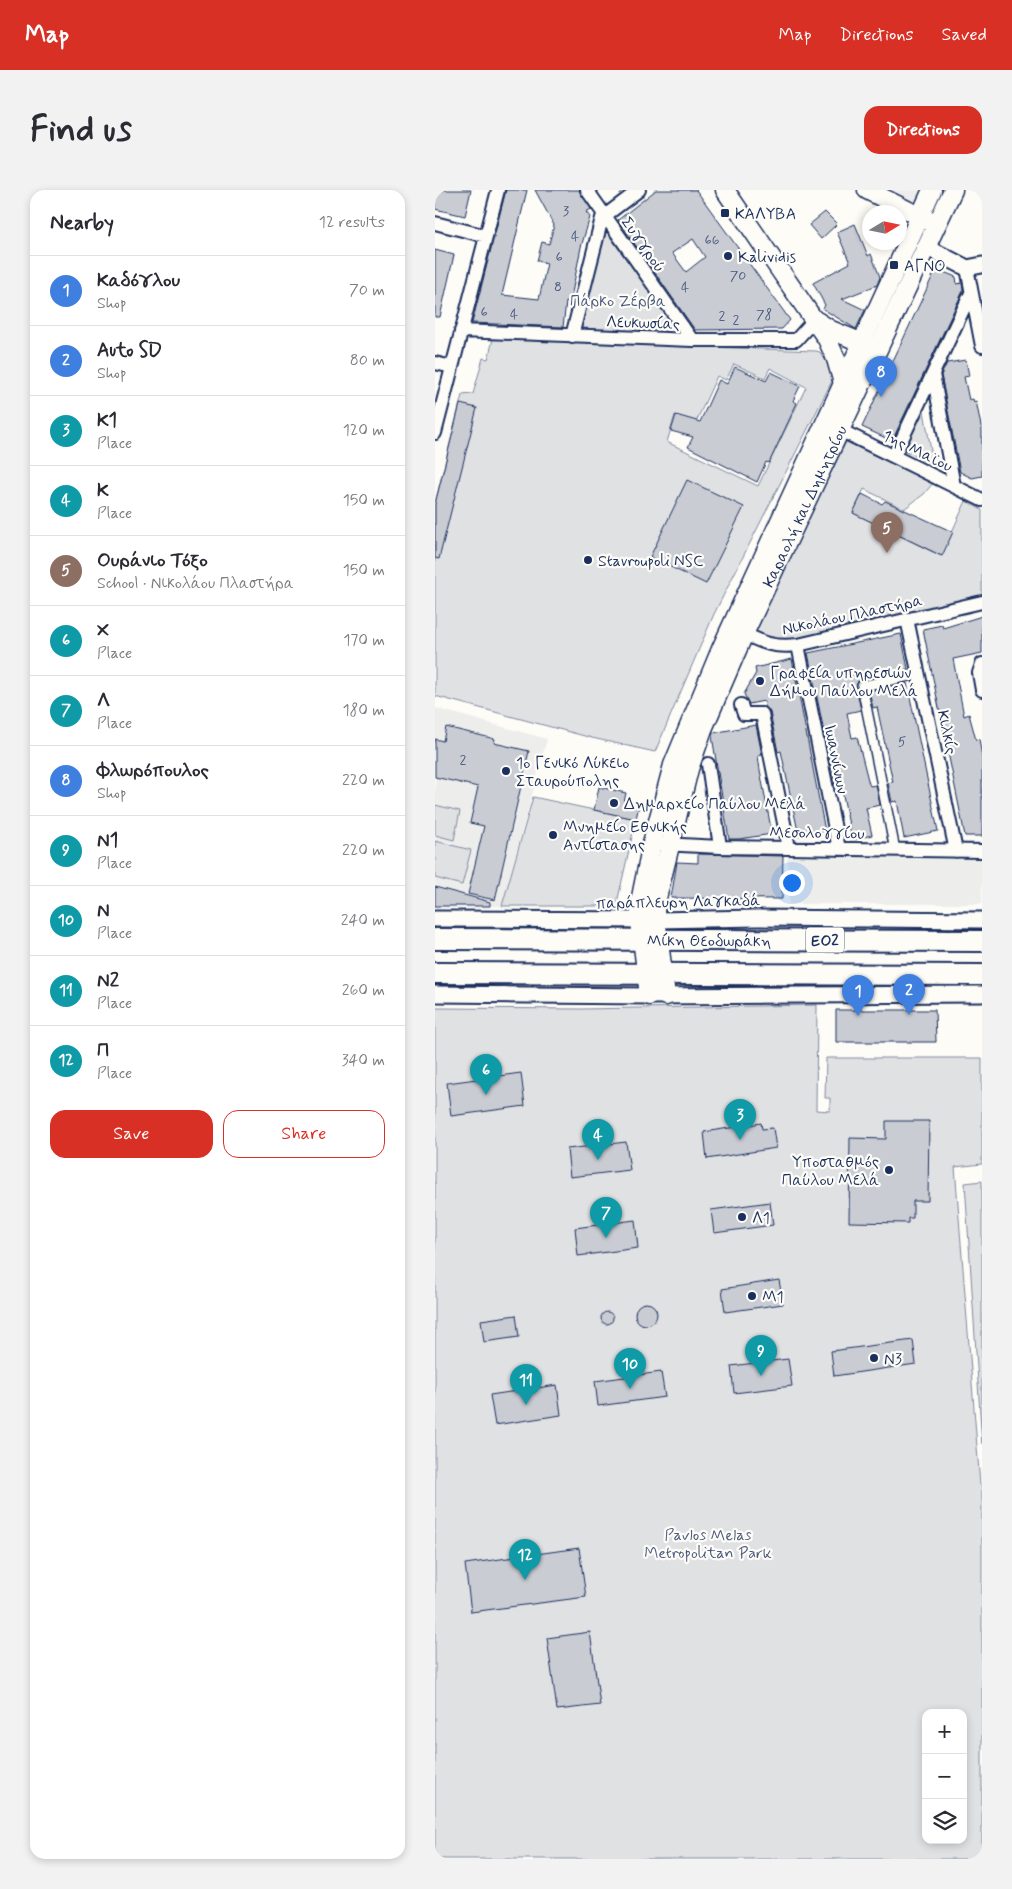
<!DOCTYPE html>
<html lang="en">
<head>
<meta charset="utf-8">
<style>
  body { margin:0; font-family:Mynerve,sans-serif; background:#f2f2f3; color:#2b2b33 }
  .controls { position:absolute; right:15px; bottom:15px; display:grid; overflow:hidden; border-radius:10px; box-shadow:0 2px 8px #0003 }
  .controls button { width:45px; height:45px; display:grid; place-items:center; padding:0; border:0; border-bottom:1px solid #e1e1e2; background:#fff; color:#2b2b33; font:25px sans-serif }
  .compass { position:absolute; left:427px; top:15px; width:45px; height:45px; border-radius:50%; background:#fff; box-shadow:0 2px 8px #0003; rotate:80deg }
  .you { position:absolute; left:356px; top:692px; width:18px; height:18px; margin:-12px; border:4px solid #fff; border-radius:50%; background:#1a73e8; box-shadow:0 0 0 8px #1a73e833 }
  .badge { display:grid; place-items:center; width:32px; height:32px; border-radius:50%; background:#d93025; color:#fff; font-size:16px; font-weight:700 }
  .pin { position:absolute; translate:-50% -41px; filter:drop-shadow(0 1px 2px #0008) }
  .pin::after { content:''; position:absolute; top:26px; width:18px; height:15px; background:inherit; clip-path:polygon(0 0,100% 0,50% 100%) }
  .list { margin:0; padding:0; list-style:none }
  h2 { display:flex; justify-content:space-between; align-items:center; height:65px; margin:0; padding:0 20px; font-size:21px }
  h2 small { font-size:16px; font-weight:400; color:#7c7c81 }
  .list li { display:grid; grid-template-columns:32px 1fr auto; gap:15px; align-items:center; box-sizing:border-box; height:70px; padding:0 20px; border-top:1px solid #e1e1e2 }
  .list b { display:block; font-size:19px; white-space:nowrap }
  .list p { margin:0; font-size:16px; white-space:nowrap; color:#7c7c81 }
  .list em { font-size:16px; font-style:normal; color:#7c7c81 }
  .actions { display:flex; gap:10px; padding:15px 20px }
  .actions a { flex:1; padding:11px 0; border:1px solid #d93025; border-radius:15px; text-align:center; font-size:18px; color:#d93025 }
  .actions .main { background:#d93025; color:#fff }
  .icon { flex:none; width:28px; height:28px; fill:none; stroke:currentColor; stroke-width:2; stroke-linecap:round; stroke-linejoin:round }
  .map { position:relative; flex:none; width:547px; height:1669px; overflow:hidden; border-radius:15px }
  header { display:flex; align-items:center; gap:30px; box-sizing:border-box; height:70px; padding:0 25px; background:#d93025; color:#fff }
  header strong { font-size:24px }
  nav { display:flex; gap:28px; margin-inline-start:auto; font-size:18px }
  .intro { display:flex; align-items:center; justify-content:space-between; box-sizing:border-box; height:120px; padding:0 30px }
  h1 { margin:0; font-size:35px }
  .button { padding:12px 22px; border-radius:15px; background:#d93025; color:#fff; font-size:18px; font-weight:700 }
  main { display:flex; gap:30px; padding:0 30px }
  aside { flex:1; background:#fff; border-radius:15px; box-shadow:0 2px 8px #0003 }
  .map>svg:first-child { display:block }
  .built { fill:#edeeec }
  .green { fill:#e0e1e3; stroke:#7e88a0; fill-rule:evenodd }
  .building { fill:#c9ccd3; stroke:#1b2f5e; fill-rule:evenodd }
  .lines { fill:none; stroke-linecap:round; stroke-linejoin:round }
  .pedestrian-casing { stroke:#1b2f5e; stroke-width:12 }
  .minor-casing { stroke:#1b2f5e; stroke-width:16 }
  .tertiary-casing { stroke:#1b2f5e; stroke-width:19 }
  .secondary-casing { stroke:#1b2f5e; stroke-width:21 }
  .trunk-casing { stroke:#1b2f5e; stroke-width:24 }
  .pedestrian { stroke:#fdfcf7; stroke-width:9 }
  .minor { stroke:#fdfcf7; stroke-width:12 }
  .tertiary { stroke:#fdfcf7; stroke-width:15 }
  .secondary { stroke:#fdfcf7; stroke-width:18 }
  .trunk { stroke:#fdfcf7; stroke-width:20 }
  .poi-dot { fill:#1b2f5e; stroke:#fdfcf7; stroke-width:2 }
  .labels { text-anchor:middle; stroke-width:4.5; stroke-linejoin:round; paint-order:stroke }
  .number-label { font-size:14px; fill:#46567b }
  .shield { fill:#fdfcf7; stroke:#5f6c8c; stroke-width:1 }
  .shield-label { font-size:15px; font-weight:bold; fill:#1b2f5e }
  .poi-label { font-size:16px; fill:#1b2f5e; stroke:#fdfcf7; text-anchor:start }
  .street-label { font-size:16px; fill:#1b2f5e; stroke:#fdfcf7 }
  .park-label { font-size:16px; fill:#4c5c7f; stroke:#fdfcf7 }
</style>
</head>
<body>
<header>
<strong>Map</strong>
<nav><a>Map</a><a>Directions</a><a>Saved</a></nav>
</header>
<div class="intro"><h1>Find us</h1><a class="button">Directions</a></div>
<main>
<aside>
<h2>Nearby<small>12 results</small></h2>
<ul class="list">
<li><span class="badge" style="background:#3f7fe0">1</span><div><b>Καδόγλου</b><p>Shop</p></div><em>70 m</em></li>
<li><span class="badge" style="background:#3f7fe0">2</span><div><b>Auto SD</b><p>Shop</p></div><em>80 m</em></li>
<li><span class="badge" style="background:#0f9aa8">3</span><div><b>Κ1</b><p>Place</p></div><em>120 m</em></li>
<li><span class="badge" style="background:#0f9aa8">4</span><div><b>Κ</b><p>Place</p></div><em>150 m</em></li>
<li><span class="badge" style="background:#8d6e63">5</span><div><b>Ουράνιο Τόξο</b><p>School · Νικολάου Πλαστήρα</p></div><em>150 m</em></li>
<li><span class="badge" style="background:#0f9aa8">6</span><div><b>Χ</b><p>Place</p></div><em>170 m</em></li>
<li><span class="badge" style="background:#0f9aa8">7</span><div><b>Λ</b><p>Place</p></div><em>180 m</em></li>
<li><span class="badge" style="background:#3f7fe0">8</span><div><b>Φλωρόπουλος</b><p>Shop</p></div><em>220 m</em></li>
<li><span class="badge" style="background:#0f9aa8">9</span><div><b>Ν1</b><p>Place</p></div><em>220 m</em></li>
<li><span class="badge" style="background:#0f9aa8">10</span><div><b>Ν</b><p>Place</p></div><em>240 m</em></li>
<li><span class="badge" style="background:#0f9aa8">11</span><div><b>Ν2</b><p>Place</p></div><em>260 m</em></li>
<li><span class="badge" style="background:#0f9aa8">12</span><div><b>Π</b><p>Place</p></div><em>340 m</em></li>
</ul>
<div class="actions"><a class="main">Save</a><a>Share</a></div>
</aside>
<div class="map">
<svg width="547" height="1669" viewBox="0 0 547 1669">
  <rect width="100%" height="100%" fill="#fdfcf7"/>
  <filter id="ink" filterUnits="userSpaceOnUse"><feTurbulence type="fractalNoise" baseFrequency=".02" numOctaves="2"/><feDisplacementMap in="SourceGraphic" scale="10" xChannelSelector="R" yChannelSelector="G"/><feConvolveMatrix kernelMatrix="1 2 1 2 8 2 1 2 1" color-interpolation-filters="sRGB"/></filter>
  <g filter="url(#ink)">
    <path class="built" d="M 440,0 L 490,0 L 480,20 Z
      M 0,518 L 112,549 L 67,716 L 0,716 Z
      M 344,648 L 415,652 L 547,652 L 547,714 L 354,714 L 352,663 L 348,666 L 290,664 L 290,652 Z"/>
    <path class="green" d="M 168,37 L 238,135 L 230,145 L 146,139 Z
      M 58,149 L 381,161 L 385,162 L 397,180 L 397,191 L 279,424 L 220,562 L 157,548 L 0,506 L 0,313 L 27,205 L 38,204 L 48,168 L 53,169 ZM 299,174 L 330,188 L 335,178 L 371,197 L 323,296 L 232,252 L 240,225 L 261,232 L 282,186 L 291,190 Z
      M 487,218 L 489,221 L 498,272 L 493,273 L 469,260 L 469,257 Z
      M 411,252 L 498,293 L 489,304 L 469,319 L 429,299 L 418,323 L 506,366 L 531,311 L 547,320 L 547,406 L 360,449 L 333,450 L 317,443 Z
      M 98,607 L 201,629 L 182,713 L 176,716 L 67,716 Z
      M 0,615 L 25,621 L 19,650 L 0,645 Z
      M 0,651 L 36,660 L 27,695 L 0,688 Z
      M 382,815 L 381,920 L 395,921 L 395,908 L 390,908 L 391,868 L 547,868 L 547,974 L 520,977 L 545,1295 L 547,1295 L 547,1669 L 0,1669 L 0,818 L 146,819 ZM 491,1523 L 528,1523 L 528,1650 L 491,1650 Z
      M 547,991 L 547,1254 L 530,993 Z"/>
    <path class="building" d="M 0,0 L 36,0 L 30,26 L 0,19 Z
      M 71,0 L 92,0 L 67,105 L 104,109 L 112,73 L 102,71 L 107,52 L 114,54 L 119,35 L 100,0 L 144,0 L 156,19 L 151,22 L 155,27 L 146,57 L 135,113 L 131,112 L 128,137 L 37,133 Z
      M 221,0 L 261,0 L 355,130 L 347,139 L 260,140 L 183,30 ZM 258,49 L 270,67 L 251,82 L 237,63 Z
      M 390,22 L 402,34 L 386,49 L 374,35 Z
      M 420,34 L 433,66 L 436,64 L 445,87 L 442,95 L 407,109 L 430,120 L 421,139 L 388,119 L 390,115 L 378,93 L 415,73 L 402,42 Z
      M 0,60 L 19,65 L 5,127 L 0,127 Z
      M 501,79 L 521,87 L 522,94 L 527,93 L 528,101 L 457,251 L 427,237 Z
      M 531,170 L 534,186 L 529,187 L 534,210 L 538,209 L 539,212 L 541,211 L 547,241 L 547,286 L 537,288 L 525,282 L 506,185 L 512,173 Z
      M 300,177 L 331,191 L 336,182 L 365,196 L 358,211 L 362,213 L 334,273 L 331,272 L 322,292 L 253,257 L 258,247 L 236,241 L 241,225 L 265,232 L 284,190 L 292,194 Z
      M 25,214 L 42,218 L 4,369 L 0,368 L 0,314 Z
      M 252,290 L 309,317 L 271,394 L 215,367 Z
      M 427,304 L 447,314 L 450,311 L 518,342 L 507,366 L 418,323 Z
      M 547,426 L 547,463 L 518,469 L 529,526 L 534,524 L 541,550 L 544,549 L 547,567 L 547,646 L 530,646 L 488,439 L 507,435 L 508,438 Z
      M 466,444 L 473,479 L 423,491 L 421,497 L 426,520 L 412,523 L 417,548 L 422,547 L 434,594 L 435,596 L 441,595 L 445,615 L 431,618 L 437,645 L 417,650 L 406,595 L 400,596 L 373,463 Z
      M 357,469 L 390,641 L 364,646 L 346,561 L 343,562 L 335,522 L 330,516 L 329,511 L 314,514 L 309,504 L 321,483 L 320,478 Z
      M 472,493 L 503,641 L 469,648 L 462,611 L 457,612 L 453,593 L 458,592 L 442,517 L 438,518 L 434,501 Z
      M 321,535 L 327,565 L 323,566 L 325,580 L 337,644 L 304,649 L 294,649 L 277,546 L 278,543 Z
      M 11,537 L 60,549 L 59,553 L 94,561 L 60,710 L 33,704 L 49,636 L 35,633 L 43,597 L 0,587 L 0,549 L 8,551 Z
      M 164,597 L 191,603 L 189,612 L 204,615 L 201,629 L 159,620 Z
      M 263,664 L 348,666 L 347,709 L 236,708 L 242,672 L 263,673 Z
      M 0,697 L 55,712 L 55,716 L 0,716 Z
      M 401,820 L 500,820 L 501,852 L 401,852 Z
      M 86,883 L 90,916 L 16,926 L 12,893 Z
      M 451,931 L 494,931 L 493,1011 L 478,1011 L 478,1028 L 473,1028 L 473,1033 L 414,1032 L 415,948 L 451,949 Z
      M 326,933 L 327,939 L 338,938 L 341,958 L 272,969 L 269,942 Z
      M 191,952 L 195,980 L 135,987 L 132,959 Z
      M 335,1012 L 338,1035 L 279,1043 L 276,1020 Z
      M 200,1030 L 203,1058 L 143,1066 L 140,1038 Z
      M 344,1090 L 348,1114 L 290,1122 L 287,1099 Z
      M200 1124a11 11 0 1 1 22 0a11 11 0 1 1-22 0Z
      M166 1128a6 6 0 1 1 12 0a6 6 0 1 1-12 0Z
      M 81,1125 L 84,1147 L 49,1152 L 46,1130 Z
      M 478,1150 L 481,1174 L 399,1186 L 396,1161 Z
      M 353,1169 L 357,1196 L 299,1203 L 296,1176 Z
      M 226,1182 L 230,1207 L 163,1216 L 160,1191 Z
      M 122,1195 L 126,1225 L 60,1235 L 55,1205 Z
      M 144,1358 L 151,1407 L 36,1422 L 30,1374 Z
      M 155,1442 L 165,1515 L 122,1520 L 112,1448 Z"/>
    <g class="lines">
      <defs>
        <path id="pedestrian" d="M 460,660 L 427,496 L 484,484"/>
        <path id="minor" d="M 152,0 L 257,150
          M 0,33 L 51,46
          M 532,78 L 547,156
          M 26,141 L 257,150 L 361,150 L 379,130
          M 137,146 L 167,28 L 204,0
          M 0,173 L 17,177
          M 498,184 L 519,296
          M 405,240 L 547,310
          M 0,243 L 63,0
          M 459,266 L 536,103
          M 472,429 L 521,661
          M 303,441 C 327,452 336,458 363,455 L 547,412
          M 363,455 L 404,659
          M 547,474 L 544,483 L 547,500
          M 306,515 L 309,524 L 327,524 L 354,658
          M 273,574 L 285,657
          M 227,654 L 285,657 L 547,661"/>
        <path id="tertiary" d="M 491,57 L 532,78 L 547,75
          M 0,729 L 222,730 L 322,728 L 547,730
          M 0,804 L 214,806 L 547,804"/>
        <g id="secondary">
          <path d="M 290,0 L 392,149 L 401,169 L 408,193"/>
          <path d="M 432,0 L 494,31"/>
          <path d="M 382,131 L 396,140 L 435,156"/>
          <path d="M 214,806 L 205,731 L 205,712 L 217,653 L 238,575 L 286,459 L 497,0"/>
          <path id="s1" d="M 231,806 L 220,722 L 221,712 L 254,579 L 268,539 L 309,444 L 518,0"/>
        </g>
        <g id="trunk">
          <path id="s2" d="M 0,749 L 547,751"/>
          <path d="M 0,783 L 547,785"/>
        </g>
      </defs>
      <use href="#pedestrian" class="pedestrian-casing"/>
      <use href="#minor" class="minor-casing"/>
      <use href="#tertiary" class="tertiary-casing"/>
      <use href="#secondary" class="secondary-casing"/>
      <use href="#trunk" class="trunk-casing"/>
      <use href="#pedestrian" class="pedestrian"/>
      <use href="#minor" class="minor"/>
      <use href="#tertiary" class="tertiary"/>
      <use href="#secondary" class="secondary"/>
      <use href="#trunk" class="trunk"/>
    </g>
  </g>
  <g class="poi-dot">
    <rect x="285" y="18" width="10" height="10" rx="2.5"/>
    <circle cx="293" cy="66" r="5"/>
    <rect x="454" y="70" width="10" height="10" rx="2.5"/>
    <circle cx="153" cy="370" r="5"/>
    <circle cx="325" cy="491" r="5"/>
    <circle cx="71" cy="581" r="5"/>
    <circle cx="179" cy="613" r="5"/>
    <circle cx="118" cy="645" r="5"/>
    <circle cx="454" cy="980" r="5"/>
    <circle cx="307" cy="1027" r="5"/>
    <circle cx="317" cy="1106" r="5"/>
    <circle cx="439" cy="1168" r="5"/>
  </g>
  <g class="labels">
    <g class="number-label">
      <text x="131" y="25">3</text>
      <text x="140" y="51">4</text>
      <text x="277" y="54">66</text>
      <text x="124" y="71">6</text>
      <text x="303" y="90">70</text>
      <text x="123" y="101">8</text>
      <text x="250" y="102">4</text>
      <text x="49" y="126">6</text>
      <text x="79" y="129">4</text>
      <text x="329" y="129">78</text>
      <text x="287" y="130">2</text>
      <text x="301" y="134">2</text>
      <text x="467" y="556">5</text>
      <text x="28" y="574">2</text>
    </g>
    <rect class="shield" x="371" y="737.5" width="38" height="25" rx="4"/>
    <g class="shield-label">
      <text x="390" y="755">ΕΟ2</text>
    </g>
    <g class="poi-label">
      <text x="300" y="29">ΚΑΛΥΒΑ</text>
      <text x="303" y="72">Kalividis</text>
      <text x="469" y="81">ΑΓΝΟ</text>
      <text x="163" y="376">Stavroupoli NSC</text>
      <text x="335" y="488">Γραφεία υπηρεσιών<tspan x="335" dy="18">Δήμου Παύλου Μελά</tspan></text>
      <text x="81" y="578">1ο Γενικό Λύκειο<tspan x="81" dy="18">Σταυρούπολης</tspan></text>
      <text x="189" y="619">Δημαρχείο Παύλου Μελά</text>
      <text x="128" y="642">Μνημείο Εθνικής<tspan x="128" dy="18">Αντίστασης</tspan></text>
      <text x="444" y="977" text-anchor="end">Υποσταθμός<tspan x="444" dy="18">Παύλου Μελά</tspan></text>
      <text x="317" y="1033">Λ1</text>
      <text x="327" y="1112">Μ1</text>
      <text x="449" y="1174">Ν3</text>
    </g>
    <g class="street-label">
      <text transform="translate(209 54) rotate(55)" y="6">Συγγρού</text>
      <text transform="translate(208 132) rotate(2)" y="6">Λευκωσίας</text>
      <text transform="translate(483 260) rotate(26)" y="6">1ης Μαϊου</text>
      <text dy="6" stroke="none"><textPath href="#s1" startOffset="519">Καραολή και Δημητρίου</textPath></text>
      <text transform="translate(417 424) rotate(-12)" y="6">Νικολάου Πλαστήρα</text>
      <text transform="translate(513 542) rotate(78)" y="6">Κιλκίς</text>
      <text transform="translate(402 569) rotate(79)" y="6">Ιωαννίνων</text>
      <text transform="translate(382 642) rotate(1)" y="6">Μεσολογγίου</text>
      <text transform="translate(243 711) rotate(-1)" y="6">παράπλευρη Λαγκαδά</text>
      <text dy="6" stroke="none"><textPath href="#s2" startOffset="274">Μίκη Θεοδωράκη</textPath></text>
    </g>
    <g class="park-label">
      <text x="183" y="116">Πάρκο Ζέρβα</text>
      <text x="273" y="1350">Pavlos Melas<tspan x="273" dy="18">Metropolitan Park</tspan></text>
    </g>
  </g>
</svg>
<div class="controls">
<button>+</button>
<button>−</button>
<button><svg class="icon" aria-label="layers" viewBox="0 0 24 24"><path d="M12 4l9 5-9 5-9-5zM3 14l9 5 9-5"/></svg></button>
</div>
<svg class="compass" viewBox="-18 -18 36 36"><path d="M0-13l5 13h-10z" fill="#e53935"/><path d="M0 13l5-13h-10z" fill="#7c7c81"/></svg>
<div class="you"></div>
<div class="pin badge" style="left:423px;top:826px;background:#3f7fe0">1</div>
<div class="pin badge" style="left:474px;top:825px;background:#3f7fe0">2</div>
<div class="pin badge" style="left:305px;top:950px;background:#0f9aa8">3</div>
<div class="pin badge" style="left:163px;top:970px;background:#0f9aa8">4</div>
<div class="pin badge" style="left:452px;top:363px;background:#8d6e63">5</div>
<div class="pin badge" style="left:51px;top:905px;background:#0f9aa8">6</div>
<div class="pin badge" style="left:171px;top:1048px;background:#0f9aa8">7</div>
<div class="pin badge" style="left:446px;top:207px;background:#3f7fe0">8</div>
<div class="pin badge" style="left:326px;top:1186px;background:#0f9aa8">9</div>
<div class="pin badge" style="left:195px;top:1199px;background:#0f9aa8">10</div>
<div class="pin badge" style="left:91px;top:1215px;background:#0f9aa8">11</div>
<div class="pin badge" style="left:90px;top:1390px;background:#0f9aa8">12</div>
</div>
</main>
</body>
</html>
